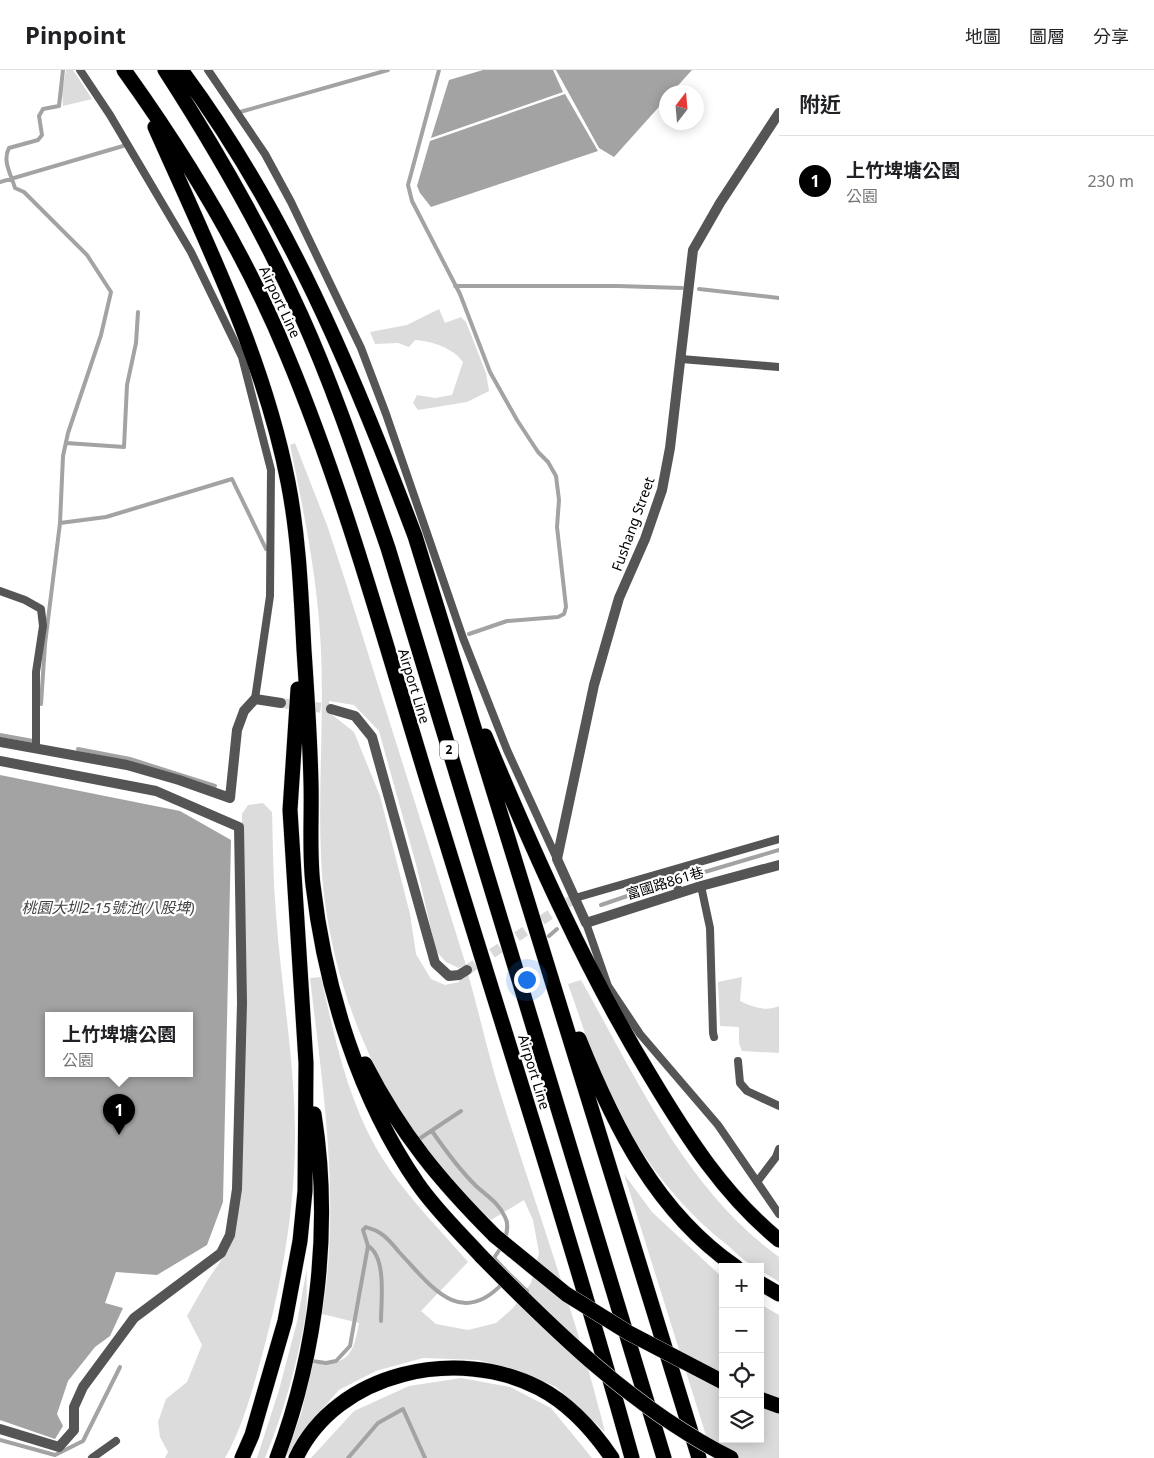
<!DOCTYPE html>
<html lang="zh-TW">
<head>
<meta charset="utf-8">
<style>
  body { margin:0; font-family:"Noto Sans","Noto Sans TC",sans-serif; background:#f2f2f2; color:#202124 }
  .controls { position:absolute; right:15px; bottom:15px; display:grid; overflow:hidden; border-radius:0px; box-shadow:0 2px 12px #0003 }
  .controls button { width:45px; height:45px; display:grid; place-items:center; padding:0; border:0; border-bottom:1px solid #e0e0e0; background:#fff; color:#202124; font:25px sans-serif }
  .compass { position:absolute; left:659px; top:15px; width:45px; height:45px; border-radius:50%; background:#fff; box-shadow:0 2px 12px #0003; rotate:16deg }
  .you { position:absolute; left:526px; top:909px; width:18px; height:18px; margin:-12px; border:4px solid #fff; border-radius:50%; background:#1a73e8; box-shadow:0 0 0 8px #1a73e833 }
  .badge { display:grid; place-items:center; width:32px; height:32px; border-radius:50%; background:#000; color:#fff; font-size:16px; font-weight:700 }
  .pin { position:absolute; translate:-50% -41px; filter:drop-shadow(0 1px 2px #0008) }
  .pin::after { content:''; position:absolute; top:26px; width:18px; height:15px; background:inherit; clip-path:polygon(0 0,100% 0,50% 100%) }
  .popup { position:absolute; left:45px; top:942px; width:148px; height:65px; box-sizing:border-box; display:grid; place-content:center; border-radius:0px; background:#fff; filter:drop-shadow(0 1px 4px #0005); font-size:16px; white-space:nowrap; color:#757577 }
  .popup b { font-size:19px; color:#202124 }
  .popup::after { content:''; position:absolute; left:50%; top:100%; margin-left:-10px; border:10px solid transparent; border-top-color:#fff }
  .list { margin:0; padding:0; list-style:none }
  h2 { display:flex; justify-content:space-between; align-items:center; height:65px; margin:0; padding:0 20px; font-size:21px }
  h2 small { font-size:16px; font-weight:400; color:#757577 }
  .list li { display:grid; grid-template-columns:32px 1fr auto; gap:15px; align-items:center; box-sizing:border-box; height:90px; padding:0 20px; border-top:1px solid #e0e0e0 }
  .list b { display:block; font-size:19px; white-space:nowrap }
  .list p { margin:0; font-size:16px; white-space:nowrap; color:#757577 }
  .list em { font-size:16px; font-style:normal; color:#757577 }
  .icon { flex:none; width:28px; height:28px; fill:none; stroke:currentColor; stroke-width:2; stroke-linecap:round; stroke-linejoin:round }
  .map { position:relative; flex:none; width:779px; height:1388px; overflow:hidden }
  header { display:flex; align-items:center; gap:30px; box-sizing:border-box; height:70px; padding:0 25px; background:#fff; border-bottom:1px solid #e0e0e0 }
  header strong { font-size:24px }
  nav { display:flex; gap:28px; margin-inline-start:auto; font-size:18px }
  main { display:flex }
  aside { flex:1; background:#fff }
  .map>svg:first-child { display:block }
  .green { fill:#dcdcdc }
  .water { fill:#a3a3a3; fill-rule:evenodd }
  .lines { fill:none; stroke-linecap:round; stroke-linejoin:round }
  .stream { stroke:#a3a3a3; stroke-width:4 }
  .minor-tunnel { stroke:#d9d9d9; stroke-width:10; stroke-dasharray:10 5; stroke-linecap:butt }
  .motorway-casing { stroke:#dbdbdb; stroke-width:16 }
  .service { stroke:#555; stroke-width:8 }
  .pedestrian { stroke:#555; stroke-width:10 }
  .minor { stroke:#555; stroke-width:10 }
  .motorway { stroke:#000; stroke-width:15 }
  .motorway-bridge-casing { stroke:#dbdbdb; stroke-width:16; stroke-linecap:butt }
  .motorway-bridge { stroke:#000; stroke-width:15 }
  .labels { text-anchor:middle; stroke-width:4.5; stroke-linejoin:round; paint-order:stroke }
  .shield { fill:#fff; stroke:#4c4c4c; stroke-width:1 }
  .shield-label { font-size:12px; font-weight:bold; fill:#000 }
  .street-label { font-size:14px; fill:#000; stroke:#fff }
  .water-label { font-size:15px; font-style:italic; fill:#444; stroke:#fff }
</style>
</head>
<body>
<header>
<strong>Pinpoint</strong>
<nav><a>地圖</a><a>圖層</a><a>分享</a></nav>
</header>
<main>
<div class="map">
<svg width="779" height="1388" viewBox="0 0 779 1388">
  <rect width="100%" height="100%" fill="#fff"/>
  <path class="green" d="M 66,0 L 73,0 L 92,29 L 63,36 L 62,21 Z
    M 439,239 L 445,253 L 461,247 L 466,252 L 486,303 L 489,321 L 467,332 L 418,340 L 413,333 L 417,325 L 435,328 L 452,325 L 463,292 C 453,278 432,271 415,270 L 409,277 L 398,273 L 375,274 L 370,262 L 407,255 Z
    M 295,373 L 327,455 L 345,510 L 466,895 L 459,898 L 446,892 L 436,881 L 417,798 L 379,661 L 354,635 L 329,631 L 330,643 L 354,662 L 380,726 L 410,844 L 416,884 L 431,909 L 445,915 L 459,912 L 461,906 L 468,904 C 480,946 489,988 502,1029 C 537,1140 577,1249 605,1362 L 556,1317 L 517,1300 L 478,1290 L 423,1288 L 376,1301 L 339,1320 L 322,1339 L 285,1388 L 301,1344 L 313,1294 C 348,1295 353,1286 359,1253 L 322,1244 C 341,1133 323,1019 310,908 L 321,907 C 334,965 346,1023 375,1076 C 399,1119 436,1155 468,1192 L 421,1241 L 436,1254 L 468,1260 L 496,1253 L 513,1238 L 531,1213 L 539,1183 L 533,1150 L 524,1130 L 491,1150 C 465,1125 437,1097 416,1067 C 360,986 325,886 321,787 C 318,718 324,649 321,580 C 318,511 304,442 290,375 Z
    M 263,733 L 272,742 C 273,776 273,810 276,844 C 281,915 294,986 295,1058 C 296,1132 283,1207 264,1278 C 254,1314 244,1355 225,1388 L 165,1388 L 168,1382 L 160,1367 L 158,1352 L 166,1329 L 187,1312 L 202,1275 L 187,1246 L 207,1211 L 229,1179 L 240,1130 L 242,744 L 248,735 Z
    M 742,907 L 740,931 C 753,937 766,942 779,936 L 779,983 L 742,981 L 739,973 L 739,957 L 720,956 L 718,912 Z
    M 581,910 C 636,1007 686,1120 779,1187 L 779,1212 L 760,1200 L 760,1197 C 748,1197 735,1181 726,1174 C 676,1135 635,1079 608,1022 C 592,987 581,950 568,914 Z
    M 624,1104 L 652,1142 L 723,1208 L 723,1369 L 760,1369 L 760,1234 L 779,1245 L 779,1388 L 713,1388 Z
    M 307,1198 C 306,1214 308,1232 305,1248 C 297,1295 283,1344 265,1388 L 257,1388 L 279,1320 L 297,1252 Z
    M 461,1308 L 510,1317 L 551,1338 L 592,1388 L 311,1388 L 354,1341 L 409,1316 Z"/>
  <path class="water" d="M 483,0 L 553,0 L 563,22 L 431,68 L 449,10 Z
    M 556,0 L 692,0 L 672,22 L 666,22 L 666,29 L 614,87 L 599,78 Z
    M 565,24 L 598,81 L 431,137 L 420,123 L 417,116 L 430,71 Z
    M 0,705 L 180,741 L 231,770 L 223,1132 L 207,1175 L 157,1205 L 116,1202 L 105,1233 L 123,1238 L 110,1266 L 95,1277 L 68,1311 L 57,1344 L 63,1356 L 55,1369 L 0,1350 ZM 189,946 L 189,1004 L 49,1004 L 49,946 Z"/>
  <g class="lines">
    <path class="stream" d="M 439,0 L 408,115 L 412,131 L 460,224 L 490,302 L 517,350 L 538,382 L 548,392 L 556,406 L 559,430 L 557,457 L 566,537 L 564,544 L 558,547 L 507,551 L 469,564
      M 240,42 L 388,0
      M 0,112 L 123,76
      M 455,216 L 618,216 L 682,218
      M 699,219 L 779,228
      M 66,373 L 124,377 L 127,315 L 136,273 L 138,242
      M 60,453 L 106,447 L 232,409 L 266,479
      M 41,634 L 45,574 L 60,453 L 63,386 L 68,363 L 101,265 L 111,222 L 87,185 L 24,122 L 15,118 C 11,104 2,91 9,78 L 38,70 L 42,65 L 39,46 L 43,39 L 59,36 L 63,0
      M 0,665 L 33,671
      M 78,679 L 130,689 L 215,716
      M 681,809 L 779,780
      M 601,835 L 668,812
      M 549,866 L 557,859
      M 432,1061 C 445,1080 459,1099 476,1116 C 487,1126 498,1132 505,1147 C 509,1154 507,1162 505,1169
      M 416,1071 L 461,1041
      M 368,1176 L 363,1160 L 366,1157 C 371,1159 376,1160 380,1163 C 387,1167 394,1176 399,1182 C 431,1216 460,1259 503,1213
      M 502,1176 L 494,1188 L 510,1205
      M 508,1208 L 510,1205 L 527,1221
      M 312,1291 L 326,1293 L 336,1291 L 350,1276 L 368,1176 C 387,1187 381,1232 381,1251
      M 0,1370 L 55,1385 L 83,1371 L 120,1297
      M 348,1388 L 378,1353 L 403,1339 L 425,1388"/>
    <path class="minor-tunnel" d="M 281,633 L 331,639
      M 467,900 L 575,828"/>
    <defs>
      <path id="motorway" d="M 124,0 C 188,89 245,183 287,285 C 350,436 391,596 440,752 C 505,964 573,1175 632,1388
        M 165,0 C 216,79 262,159 301,245 C 335,320 361,400 388,478 L 664,1388
        M 181,0 C 286,141 353,302 415,466 L 699,1388
        M 155,57 C 206,172 264,288 288,412 C 299,468 301,524 304,580 C 307,624 310,669 311,713 C 312,746 309,782 313,815 C 325,918 359,1029 418,1114 C 436,1140 460,1163 482,1187
        M 485,666 C 534,783 585,899 651,1007 C 687,1067 724,1125 779,1170
        M 579,969 C 614,1056 656,1142 736,1197
        M 365,994 C 401,1064 440,1111 495,1166
        M 760,1213 L 779,1224
        M 760,1329 L 779,1336
        M 242,1388 L 252,1365 L 285,1251 L 300,1171 L 305,1121 L 306,993 L 290,740 L 298,619
        M 277,1388 C 317,1282 332,1157 314,1044
        M 296,1388 C 337,1301 458,1276 539,1318 C 570,1334 593,1360 612,1388"/>
    </defs>
    <use href="#motorway" class="motorway-casing"/>
    <path class="service" d="M 80,0 L 110,45 L 191,182 L 242,287 L 271,400 L 270,526 L 255,629
      M 208,0 L 265,84 L 291,132 L 361,278 L 386,344 L 463,568 L 507,680 L 557,789
      M 681,289 L 779,297
      M 0,521 L 25,530 L 41,539 L 43,556 L 36,602 L 36,679
      M 673,800 L 679,823
      M 701,816 L 710,858 L 713,963 L 714,967
      M 575,828 L 779,769
      M 586,853 L 608,916 L 640,964 L 718,1055 L 779,1144
      M 738,991 L 740,1013 L 747,1021 L 779,1036
      M 757,1112 L 776,1087 L 779,1079
      M 92,1388 L 116,1371"/>
    <path class="pedestrian" d="M 0,691 L 156,721 L 239,757 L 242,933 L 237,1119 L 230,1165 L 221,1183 L 134,1248 L 83,1317 L 74,1337 L 74,1360 L 59,1377 L 0,1359"/>
    <path class="minor" d="M 779,43 L 720,133 L 693,180 L 670,378 L 662,420 L 645,469 L 619,528 L 594,615 L 557,789 L 586,853 L 701,816 L 779,795
      M 331,639 L 355,646 L 372,667 L 435,893 L 449,906 L 459,905 L 467,900
      M 0,672 L 127,695 L 179,710 L 230,728 L 237,660 L 244,641 L 255,629 L 281,633"/>
    <use href="#motorway" class="motorway"/>
    <defs>
      <path id="motorway-bridge" d="M 495,1166 L 566,1224 L 629,1263 L 723,1312
        M 482,1187 C 557,1263 634,1339 731,1388"/>
    </defs>
    <use href="#motorway-bridge" class="motorway-bridge-casing"/>
    <use href="#motorway-bridge" class="motorway-bridge"/>
  </g>
  <g class="labels">
    <rect class="shield" x="440" y="670.5" width="18" height="19" rx="4"/>
    <g class="shield-label">
      <text x="449" y="684">2</text>
    </g>
    <g class="street-label">
      <text transform="translate(280 232) rotate(65)" y="5">Airport Line</text>
      <text transform="translate(633 454) rotate(-70)" y="5">Fushang Street</text>
      <text transform="translate(414 616) rotate(73)" y="5">Airport Line</text>
      <text transform="translate(665 813) rotate(-17)" y="5">富國路861巷</text>
      <text transform="translate(534 1002) rotate(73)" y="5">Airport Line</text>
    </g>
    <g class="water-label">
      <text x="108" y="843">桃園大圳2-15號池(八股埤)</text>
    </g>
  </g>
</svg>
<div class="controls">
<button>+</button>
<button>−</button>
<button><svg class="icon" aria-label="locate" viewBox="0 0 24 24"><circle cx="12" cy="12" r="6"/><path d="M12 2v4M12 18v4M2 12h4M18 12h4"/></svg></button>
<button><svg class="icon" aria-label="layers" viewBox="0 0 24 24"><path d="M12 4l9 5-9 5-9-5zM3 14l9 5 9-5"/></svg></button>
</div>
<svg class="compass" viewBox="-18 -18 36 36"><path d="M0-13l5 13h-10z" fill="#e53935"/><path d="M0 13l5-13h-10z" fill="#757577"/></svg>
<div class="you"></div>
<div class="pin badge" style="left:119px;top:1065px">1</div>
<div class="popup"><b>上竹埤塘公園</b>公園</div>
</div>
<aside>
<h2>附近<small></small></h2>
<ul class="list">
<li><span class="badge">1</span><div><b>上竹埤塘公園</b><p>公園</p></div><em>230 m</em></li>
</ul>
</aside>
</main>
</body>
</html>
